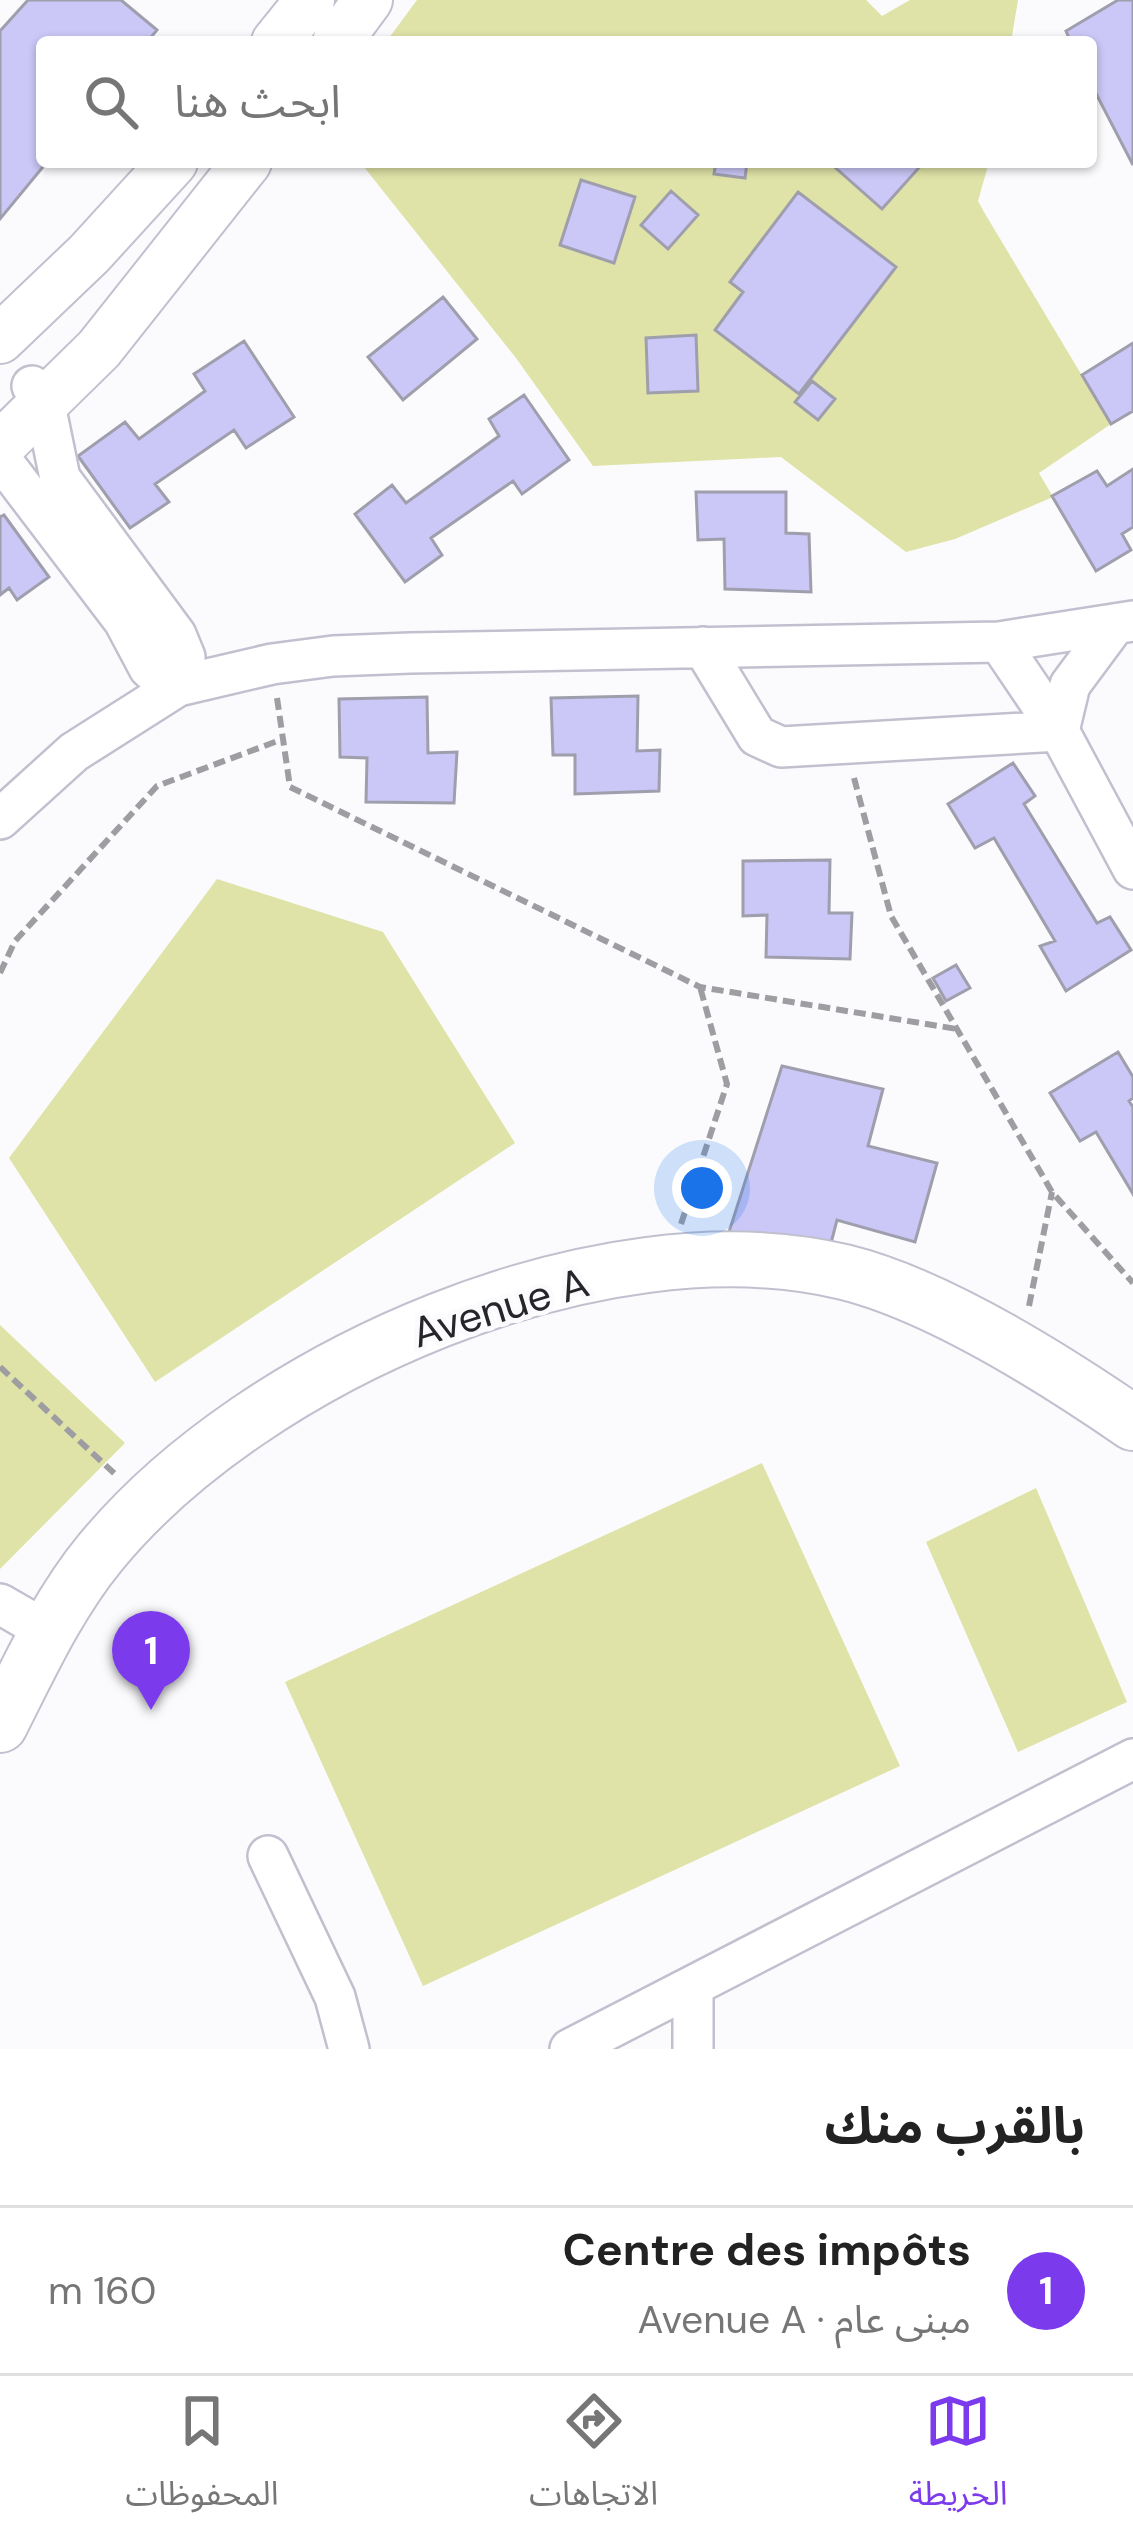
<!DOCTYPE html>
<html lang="ar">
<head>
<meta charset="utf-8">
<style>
  body { margin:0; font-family:"DM Sans","Noto Sans Arabic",sans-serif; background:#f2f2f2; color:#222; direction:rtl }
  .you { position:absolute; left:702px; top:1188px; width:42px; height:42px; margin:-30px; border:9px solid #fff; border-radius:50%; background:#1a73e8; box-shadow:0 0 0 18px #1a73e833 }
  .badge { display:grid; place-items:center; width:78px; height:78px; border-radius:50%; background:#7c3aed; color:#fff; font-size:39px; font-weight:700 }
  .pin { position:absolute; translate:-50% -99px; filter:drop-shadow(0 3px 6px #0008) }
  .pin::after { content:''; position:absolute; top:63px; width:42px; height:36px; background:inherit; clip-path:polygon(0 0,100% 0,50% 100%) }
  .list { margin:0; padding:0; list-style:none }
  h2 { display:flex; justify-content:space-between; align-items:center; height:156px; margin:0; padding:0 48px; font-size:51px }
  h2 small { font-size:39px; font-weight:400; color:#767676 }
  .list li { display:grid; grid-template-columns:78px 1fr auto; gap:36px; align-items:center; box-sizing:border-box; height:168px; padding:0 48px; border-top:3px solid #e0e0e0 }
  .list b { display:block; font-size:45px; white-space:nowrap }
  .list p { margin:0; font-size:39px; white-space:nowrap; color:#767676 }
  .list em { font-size:39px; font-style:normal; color:#767676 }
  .icon { flex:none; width:66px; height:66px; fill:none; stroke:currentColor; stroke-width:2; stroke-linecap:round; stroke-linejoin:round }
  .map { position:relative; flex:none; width:1133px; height:2049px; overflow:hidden; direction:ltr }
  .search { position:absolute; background:#fff; box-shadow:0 3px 9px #0004; left:36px; right:36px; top:36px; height:132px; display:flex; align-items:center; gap:30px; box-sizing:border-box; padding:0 42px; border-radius:12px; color:#767676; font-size:45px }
  .sheet { height:324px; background:#fff }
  nav { display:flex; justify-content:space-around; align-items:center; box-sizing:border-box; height:168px; border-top:3px solid #e0e0e0; background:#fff; font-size:33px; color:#767676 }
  nav a { display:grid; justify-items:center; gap:6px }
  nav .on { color:#7c3aed }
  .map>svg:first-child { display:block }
  .green { fill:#dfe3a7 }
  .building { fill:#cbc7f7; stroke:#9f9eac; stroke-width:3 }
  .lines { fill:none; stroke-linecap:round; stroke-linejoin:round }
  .minor-casing { stroke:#c1c0cf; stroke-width:44 }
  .tertiary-casing { stroke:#c1c0cf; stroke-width:52 }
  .secondary-casing { stroke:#c1c0cf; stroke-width:58 }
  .path { stroke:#9e9ea2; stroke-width:6; stroke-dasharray:12 6; stroke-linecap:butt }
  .minor { stroke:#fff; stroke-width:39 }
  .tertiary { stroke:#fff; stroke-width:48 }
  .secondary { stroke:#fff; stroke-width:54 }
  .labels { text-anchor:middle; stroke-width:10; stroke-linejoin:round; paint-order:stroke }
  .street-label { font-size:42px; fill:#25252a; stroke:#fbfbfe }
</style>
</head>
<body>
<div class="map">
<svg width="1133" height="2049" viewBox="0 0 1133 2049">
  <rect width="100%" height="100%" fill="#fbfbfe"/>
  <path class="green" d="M 417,0 L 866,0 L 882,16 L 910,0 L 1018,0 L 1011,42 L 386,42 Z
    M 360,162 L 989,162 L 978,201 L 984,212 L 1111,424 L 1039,473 L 1053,497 L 955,539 L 906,552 L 781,457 L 593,466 L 516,358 Z
    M 217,879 L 383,932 L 515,1143 L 155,1382 L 9,1158 Z
    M 0,1325 L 125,1443 L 0,1569 Z
    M 762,1463 L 900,1766 L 423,1986 L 285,1682 Z
    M 1036,1488 L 1127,1702 L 1018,1752 L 926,1542 Z"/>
  <path class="building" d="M 28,0 L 121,0 L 157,30 L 147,42 L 42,42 L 42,162 L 47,162 L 0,219 L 0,31 Z
    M 1118,0 L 1133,0 L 1133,165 L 1091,84 L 1091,42 L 1071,42 L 1066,31 Z
    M 716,162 L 747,162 L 745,178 L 714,174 Z
    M 829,162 L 924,162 L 882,209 Z
    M 581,180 L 635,197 L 614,263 L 560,245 Z
    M 671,191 L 698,215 L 668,249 L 641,225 Z
    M 798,192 L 896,267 L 799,394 L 715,330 L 743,292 L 730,282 Z
    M 443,297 L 477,339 L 403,400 L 368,357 Z
    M 696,335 L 698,391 L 648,393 L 646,338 Z
    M 244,341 L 294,417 L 246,448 L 234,430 L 155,484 L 169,502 L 130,528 L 78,456 L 125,422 L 139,439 L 205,391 L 194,374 Z
    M 1133,343 L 1133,411 L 1111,424 L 1082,375 Z
    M 812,381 L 835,399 L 818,420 L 795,402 Z
    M 524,395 L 569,460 L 522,494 L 513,481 L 431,538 L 442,555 L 405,582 L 355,514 L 392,485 L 406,503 L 499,436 L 489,419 Z
    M 1133,469 L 1133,527 L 1122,534 L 1131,550 L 1096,571 L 1052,496 L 1097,471 L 1107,486 Z
    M 696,492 L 786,492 L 786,533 L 809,534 L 811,592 L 725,589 L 724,539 L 698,540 Z
    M 4,515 L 49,577 L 17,600 L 9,588 L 0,595 L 0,517 Z
    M 638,696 L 637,751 L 660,750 L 659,791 L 575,794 L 575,755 L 553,755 L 551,698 Z
    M 427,697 L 428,753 L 457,752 L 454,803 L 366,802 L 367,758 L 340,757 L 339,699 Z
    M 1013,763 L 1035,796 L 1024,804 L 1097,923 L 1110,917 L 1131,950 L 1066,991 L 1040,946 L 1055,941 L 994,838 L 975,848 L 948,804 Z
    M 830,860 L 829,913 L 852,913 L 850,959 L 766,957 L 767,915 L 743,916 L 743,861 Z
    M 956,965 L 970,988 L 946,1001 L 933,978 Z
    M 1118,1052 L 1133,1077 L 1133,1098 L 1129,1101 L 1133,1107 L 1133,1194 L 1096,1132 L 1080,1141 L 1050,1093 Z
    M 782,1066 L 883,1089 L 868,1146 L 937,1163 L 915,1242 L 837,1220 L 831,1243 L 729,1232 Z"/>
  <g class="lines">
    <defs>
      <path id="minor" d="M 0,458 L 124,621 L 149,668 L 165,682 L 178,686 L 185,657 L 176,635 L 60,478 L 45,405 L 32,386
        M 1113,627 L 1070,685 L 1059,731 L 1133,869
        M 703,647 L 757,736 L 781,747 L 1059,731 L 999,642
        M 0,819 L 74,752 L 178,686 L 272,664 L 333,656 L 410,653 L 999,642 L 1133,621
        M 0,1604 L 47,1631
        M 268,1856 L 335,1997 L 349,2049
        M 570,2049 L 1133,1759
        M 693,2049 L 693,1987"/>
      <path id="tertiary" d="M 276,42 L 310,0
        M 337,42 L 368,0
        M 0,339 L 89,254 L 173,162
        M 0,446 L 99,349 L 247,162"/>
      <path id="secondary" d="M 0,1725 C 30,1666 58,1604 100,1553 C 254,1365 602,1214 844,1272 C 938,1295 1053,1368 1133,1423"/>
    </defs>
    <use href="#minor" class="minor-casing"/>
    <use href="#tertiary" class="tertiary-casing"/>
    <use href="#secondary" class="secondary-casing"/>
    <path class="path" d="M 277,698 L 290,787 L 700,987 L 957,1029
      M 854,778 L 891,916 L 1052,1192 L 1133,1283
      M 0,973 L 15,941 L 157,786 L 283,739
      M 681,1224 L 727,1084 L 700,987
      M 1029,1306 L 1052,1192
      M 0,1367 L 116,1475"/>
    <use href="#minor" class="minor"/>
    <use href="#tertiary" class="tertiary"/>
    <use href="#secondary" class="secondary"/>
  </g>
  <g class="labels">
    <g class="street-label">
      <text transform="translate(500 1307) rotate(-17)" y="15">Avenue A</text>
    </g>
  </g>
</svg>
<div class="you"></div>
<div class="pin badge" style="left:151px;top:1710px">1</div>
<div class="search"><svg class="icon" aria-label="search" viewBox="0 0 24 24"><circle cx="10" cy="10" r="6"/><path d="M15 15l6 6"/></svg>ابحث هنا</div>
</div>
<section class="sheet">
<h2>بالقرب منك<small></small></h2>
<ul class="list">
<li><span class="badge">1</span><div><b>Centre des impôts</b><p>مبنى عام · Avenue A</p></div><em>160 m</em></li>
</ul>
</section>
<nav>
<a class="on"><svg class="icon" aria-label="map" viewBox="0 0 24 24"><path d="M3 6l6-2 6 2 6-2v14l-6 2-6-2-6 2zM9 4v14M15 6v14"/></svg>الخريطة</a>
<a><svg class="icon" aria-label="directions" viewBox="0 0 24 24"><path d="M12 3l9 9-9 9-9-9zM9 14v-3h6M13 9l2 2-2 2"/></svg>الاتجاهات</a>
<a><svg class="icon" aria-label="saved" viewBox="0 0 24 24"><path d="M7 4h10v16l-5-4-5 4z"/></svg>المحفوظات</a>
</nav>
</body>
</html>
